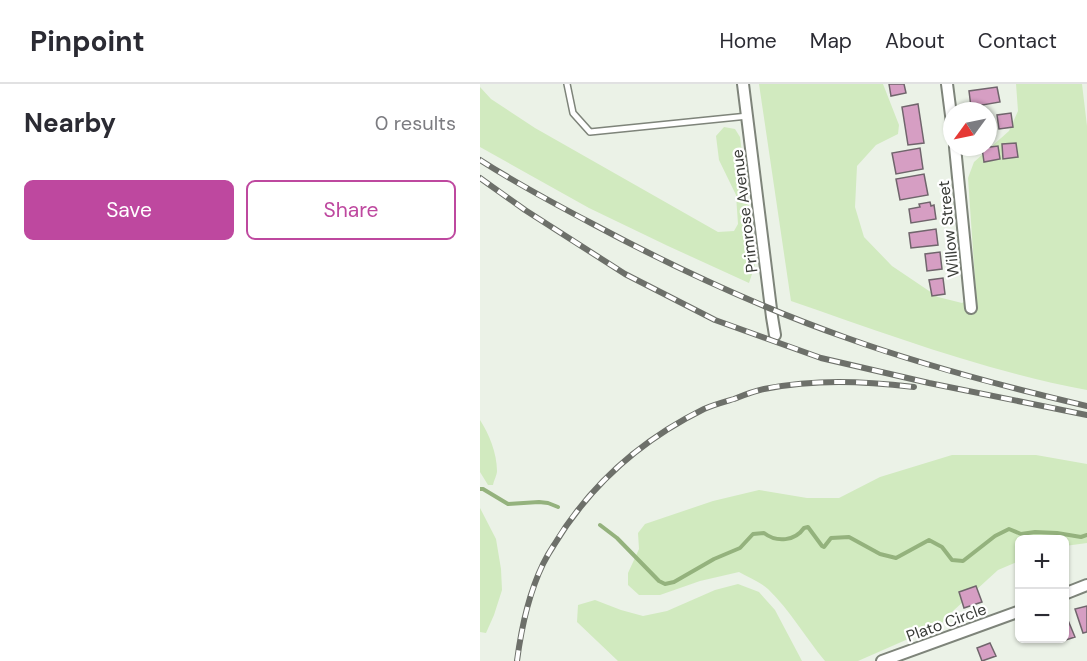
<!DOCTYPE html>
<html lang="en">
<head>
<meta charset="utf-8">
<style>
  body { margin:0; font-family:"DM Sans",sans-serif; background:#f7f7f7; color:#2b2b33 }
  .controls { position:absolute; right:18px; bottom:18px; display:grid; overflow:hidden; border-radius:9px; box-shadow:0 2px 4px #0004 }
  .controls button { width:54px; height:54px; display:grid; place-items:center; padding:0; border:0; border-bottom:2px solid #e1e1e2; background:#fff; color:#2b2b33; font:30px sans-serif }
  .compass { position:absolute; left:463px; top:18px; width:54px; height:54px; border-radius:50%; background:#fff; box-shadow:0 2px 4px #0004; rotate:237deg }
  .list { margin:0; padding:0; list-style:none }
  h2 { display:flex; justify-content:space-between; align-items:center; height:78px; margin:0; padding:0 24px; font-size:26px }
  h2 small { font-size:20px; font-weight:400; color:#7c7c81 }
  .actions { display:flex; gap:12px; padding:18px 24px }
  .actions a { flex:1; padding:14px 0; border:2px solid #be489f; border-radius:9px; text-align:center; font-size:21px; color:#be489f }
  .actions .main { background:#be489f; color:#fff }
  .map { position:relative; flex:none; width:607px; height:577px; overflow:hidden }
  header { display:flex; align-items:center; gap:36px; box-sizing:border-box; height:84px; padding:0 30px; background:#fff; border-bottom:2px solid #e1e1e2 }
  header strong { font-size:28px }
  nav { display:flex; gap:33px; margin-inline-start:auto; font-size:21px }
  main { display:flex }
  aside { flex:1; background:#fff }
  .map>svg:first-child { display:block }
  .green { fill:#d1eabf }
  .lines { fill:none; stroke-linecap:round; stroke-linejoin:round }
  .stream { stroke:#94b27d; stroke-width:4 }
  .building { fill:#d69ec3; stroke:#70656c; stroke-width:1.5 }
  .service-casing { stroke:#7e847a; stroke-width:8 }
  .minor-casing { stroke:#7e847a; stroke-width:14 }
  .service { stroke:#fff; stroke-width:5 }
  .minor { stroke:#fff; stroke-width:10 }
  .rail-casing { stroke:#6d706a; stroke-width:6 }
  .rail { stroke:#fff; stroke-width:4; stroke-dasharray:11; stroke-linecap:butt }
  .labels { text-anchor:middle; stroke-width:4.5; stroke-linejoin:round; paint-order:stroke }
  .street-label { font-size:16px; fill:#393b37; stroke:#fff }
</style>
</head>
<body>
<header>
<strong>Pinpoint</strong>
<nav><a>Home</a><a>Map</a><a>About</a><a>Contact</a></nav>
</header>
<main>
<aside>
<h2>Nearby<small>0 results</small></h2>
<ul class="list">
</ul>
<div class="actions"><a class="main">Save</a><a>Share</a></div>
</aside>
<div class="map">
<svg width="607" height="577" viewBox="0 0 607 577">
  <rect width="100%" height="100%" fill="#ebf2e7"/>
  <path class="green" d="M 279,0 L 403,0 L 419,41 L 418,50 L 396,61 L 377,82 L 375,123 L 384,153 L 412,182 L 458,213 L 482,219 L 496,210 L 488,94 L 494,78 L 529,47 L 538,27 L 536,0 L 602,0 L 607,42 L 607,306 C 506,287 409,251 311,217 Z
    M 0,3 L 11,15 L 55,44 L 238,148 L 254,147 L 258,140 L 256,111 L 239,76 L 236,52 L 244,43 L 255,45 L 260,53 L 276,178 L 269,199 L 188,162 L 109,124 L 0,63 Z
    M 0,336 C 9,350 17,369 17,387 C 17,391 14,396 13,401 L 8,401 L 0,388 Z
    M 472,371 L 556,371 L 607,380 L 607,459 L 585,462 L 584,456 L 540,456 L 539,477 L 518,486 L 473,527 L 460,541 L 378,577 L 345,577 C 325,553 310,526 288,505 C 280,498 268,493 259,488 L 220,497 L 180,511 L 159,511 L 148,501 L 148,489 L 159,465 L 158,449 L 165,440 L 233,417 L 279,406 L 327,414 L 359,414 L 400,393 Z
    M 0,424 L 16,455 L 21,485 L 22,506 L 14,531 L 6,549 L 0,548 Z
    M 258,500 L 279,508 L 295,526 L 322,577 L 138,577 L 97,538 L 98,521 L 115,516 L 141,526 L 163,532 L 187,527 L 235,506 Z"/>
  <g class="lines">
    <path class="stream" d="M 0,405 L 3,405 L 28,420 L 59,418 L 68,419 L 78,423
      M 120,441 L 137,454 L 179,497 L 185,500 L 194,498 L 234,475 L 260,464 L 273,450 L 284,449 C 297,459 315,457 324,444 L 328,443 L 342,462 L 344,463 L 351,454 L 369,453 L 400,470 L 416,474 L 449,456 L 462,463 L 472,476 L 483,477 L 515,452 L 529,445 L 541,450 L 555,448 L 577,449 L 601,453 L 607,451"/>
  </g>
  <path class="building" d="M 409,0 L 424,0 L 426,9 L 411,12 Z
    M 517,3 L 520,18 L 491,23 L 489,7 Z
    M 438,20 L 444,59 L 428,61 L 422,23 Z
    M 531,29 L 533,43 L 519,45 L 517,31 Z
    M 511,32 L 513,46 L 508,47 L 508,33 Z
    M 536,59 L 538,73 L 523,75 L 522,60 Z
    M 518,62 L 520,75 L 504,78 L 502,64 Z
    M 440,64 L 443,85 L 416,90 L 412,69 Z
    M 444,90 L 448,111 L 420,116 L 416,95 Z
    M 450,118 L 451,122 L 454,121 L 456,135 L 431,139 L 429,125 L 440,123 L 439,120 Z
    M 456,145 L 458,161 L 431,164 L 429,149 Z
    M 460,168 L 462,185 L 447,187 L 445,170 Z
    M 463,194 L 465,210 L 452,212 L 449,196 Z
    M 496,502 L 502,518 L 484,524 L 479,508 Z
    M 607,522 L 607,548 L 603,549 L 595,525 Z
    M 585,529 L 595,553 L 586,556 L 584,554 Z
    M 510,559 L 516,572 L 502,577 L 497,564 Z"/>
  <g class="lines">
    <defs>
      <path id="service" d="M 87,0 L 93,29 L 110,48 L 268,32"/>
      <path id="minor" d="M 263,0 L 292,233 L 295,251
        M 467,0 L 472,39
        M 475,63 L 491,224
        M 584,510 L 607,501
        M 402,577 L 540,527"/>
    </defs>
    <use href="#service" class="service-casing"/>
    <use href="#minor" class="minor-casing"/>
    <use href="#service" class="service"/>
    <use href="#minor" class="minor"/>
    <defs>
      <path id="rail" d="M 0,76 C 36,99 73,119 111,139 C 193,183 279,223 367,254 C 445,282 526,303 607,322
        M 0,94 L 45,126 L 145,190 L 235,236 L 341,274 L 449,299 L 607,331
        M 37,577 C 41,546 49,509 63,480 C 66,474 70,467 74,461 C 110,401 161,356 224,325 C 233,321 244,318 254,315 C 264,311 274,307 284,305 C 336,295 381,297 434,303"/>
    </defs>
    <use href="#rail" class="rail-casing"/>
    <use href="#rail" class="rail"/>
  </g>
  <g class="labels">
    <g class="street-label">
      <text transform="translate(264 127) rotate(-97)" y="6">Primrose Avenue</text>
      <text transform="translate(468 145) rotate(-96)" y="6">Willow Street</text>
      <text transform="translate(466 538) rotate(-20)" y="6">Plato Circle</text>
    </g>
  </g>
</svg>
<div class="controls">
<button>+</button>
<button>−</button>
</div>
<svg class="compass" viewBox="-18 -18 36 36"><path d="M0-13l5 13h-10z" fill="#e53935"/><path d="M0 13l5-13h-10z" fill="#7c7c81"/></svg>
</div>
</main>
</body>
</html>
